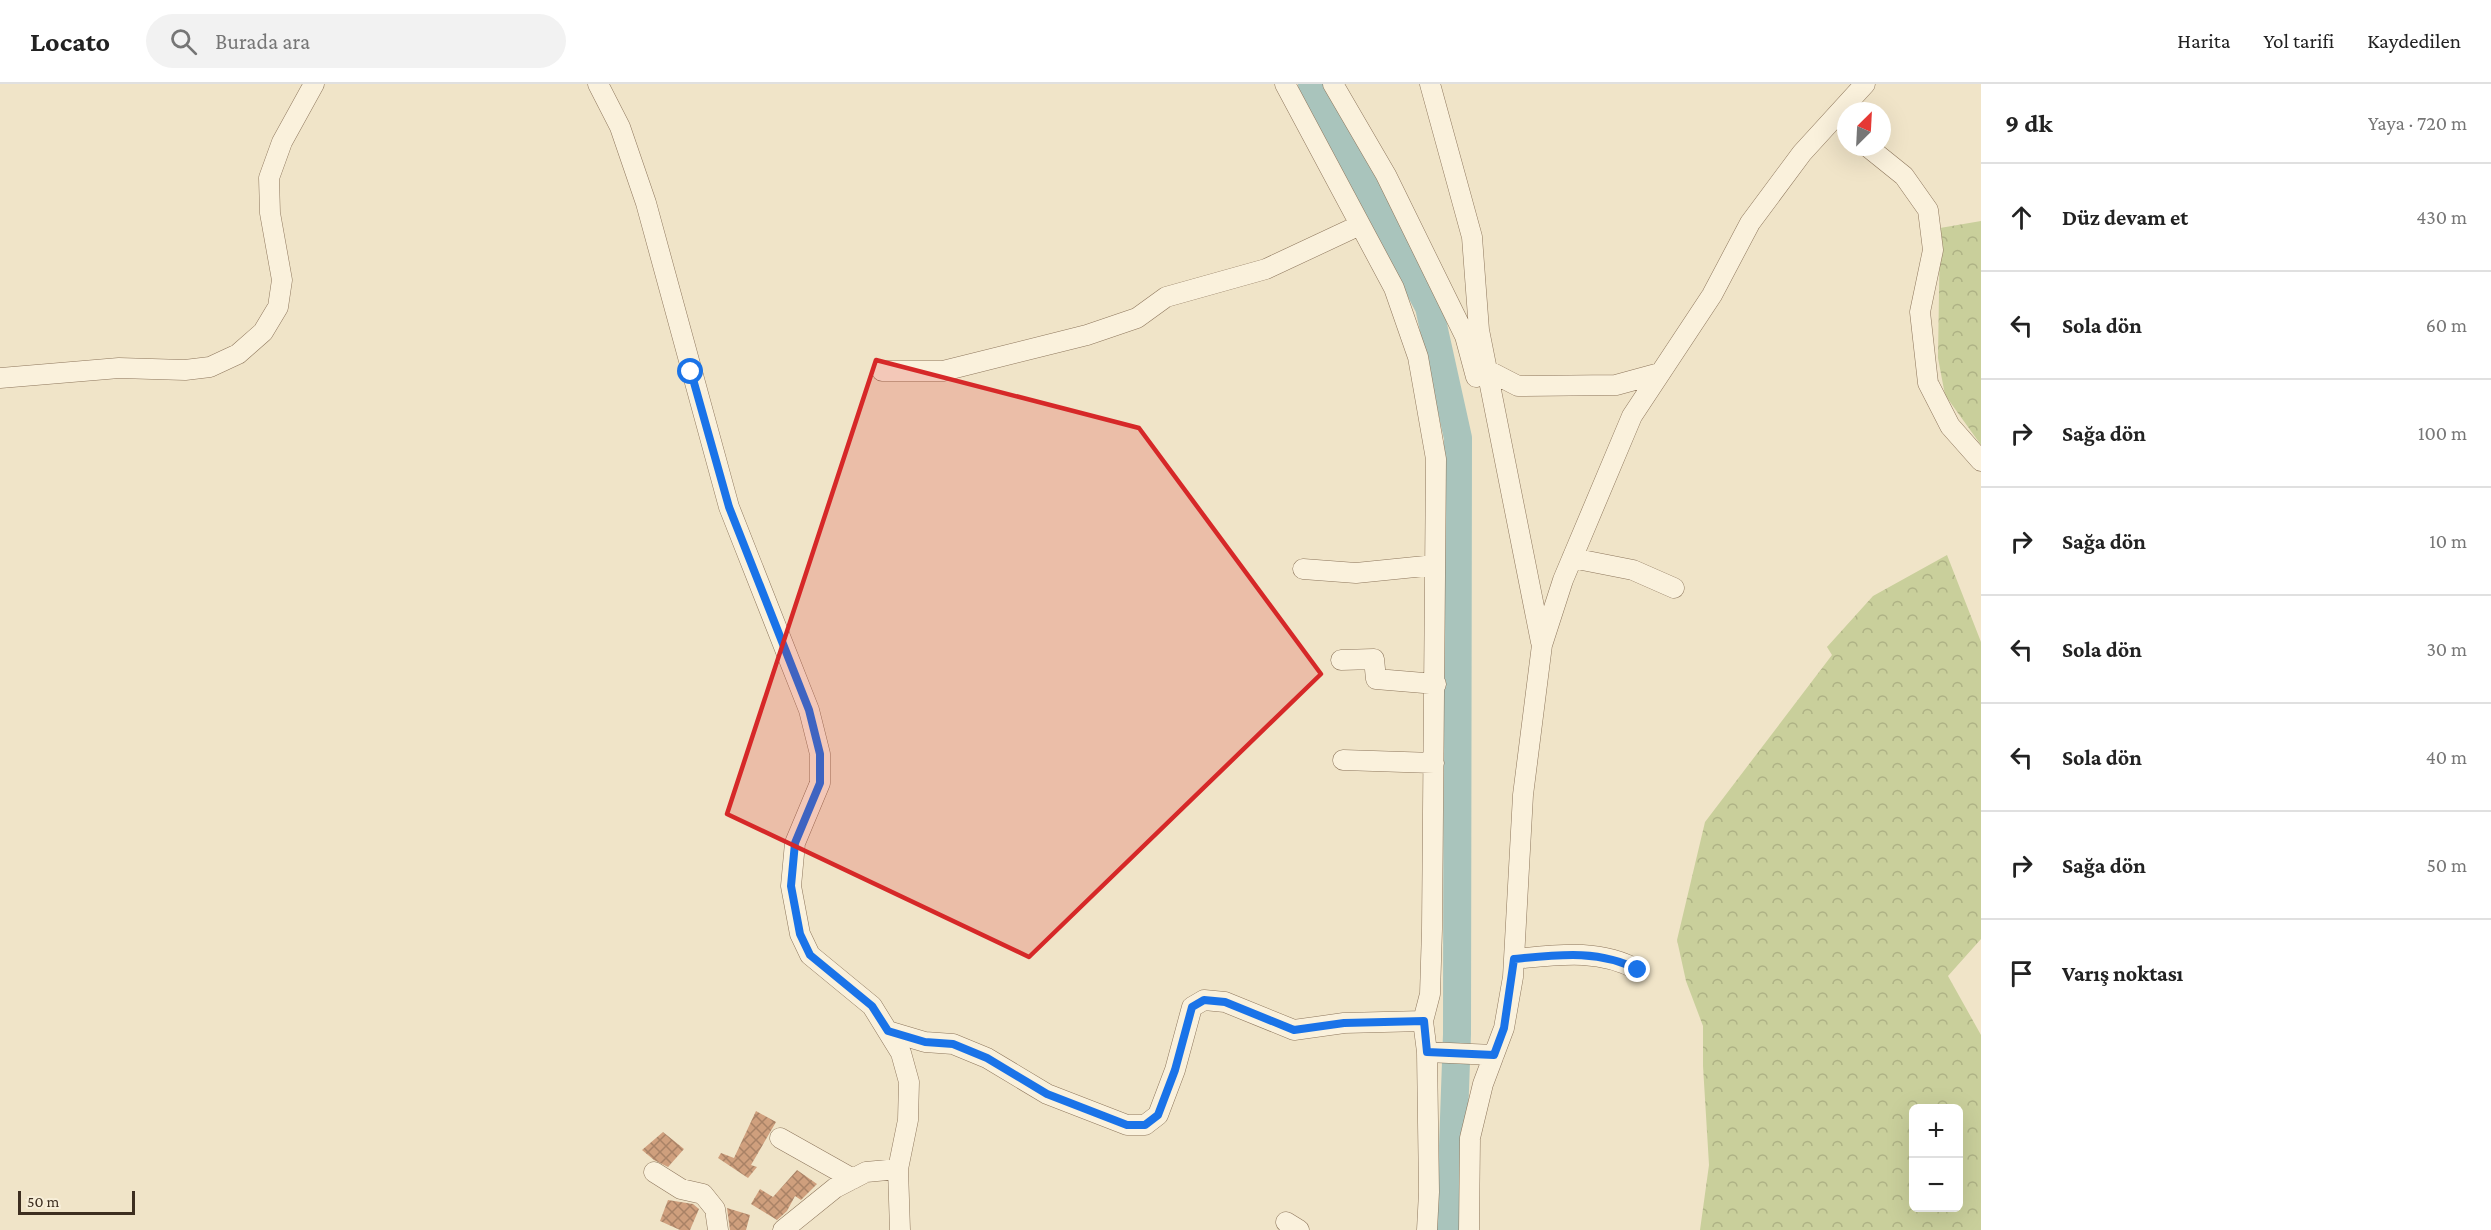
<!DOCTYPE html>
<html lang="tr">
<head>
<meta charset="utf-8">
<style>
  body { margin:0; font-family:"Crimson Pro",serif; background:#f2f2f2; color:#222 }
  .controls { position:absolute; right:18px; bottom:18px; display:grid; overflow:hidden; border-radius:9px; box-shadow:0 6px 24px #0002 }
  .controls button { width:54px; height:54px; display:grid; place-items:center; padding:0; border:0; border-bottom:2px solid #e0e0e0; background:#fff; color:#222; font:30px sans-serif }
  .compass { position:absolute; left:1837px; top:18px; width:54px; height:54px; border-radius:50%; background:#fff; box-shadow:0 6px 24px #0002; rotate:24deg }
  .scale { position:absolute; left:18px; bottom:15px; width:117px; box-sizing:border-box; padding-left:6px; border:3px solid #3d2e20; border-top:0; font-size:16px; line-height:21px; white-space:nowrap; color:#3d2e20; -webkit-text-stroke:4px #f7eed8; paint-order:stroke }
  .stop { position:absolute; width:18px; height:18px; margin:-14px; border:4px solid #1a73e8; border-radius:50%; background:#fff }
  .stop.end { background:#1a73e8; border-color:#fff; box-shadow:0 2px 6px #0008 }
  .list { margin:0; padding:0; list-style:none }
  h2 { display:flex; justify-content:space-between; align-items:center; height:78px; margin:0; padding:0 24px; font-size:26px }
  h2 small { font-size:20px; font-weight:400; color:#767676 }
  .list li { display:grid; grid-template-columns:39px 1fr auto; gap:18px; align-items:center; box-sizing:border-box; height:108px; padding:0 24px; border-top:2px solid #e0e0e0 }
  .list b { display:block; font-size:22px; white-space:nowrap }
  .list em { font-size:20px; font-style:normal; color:#767676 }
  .icon { flex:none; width:33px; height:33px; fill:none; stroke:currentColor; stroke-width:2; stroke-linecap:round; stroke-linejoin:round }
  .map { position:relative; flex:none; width:1981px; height:1146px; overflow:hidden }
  header { display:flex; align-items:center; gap:36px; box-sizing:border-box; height:84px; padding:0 30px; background:#fff; border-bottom:2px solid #e0e0e0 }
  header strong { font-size:28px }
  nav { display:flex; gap:33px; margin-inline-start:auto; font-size:21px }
  .search { width:420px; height:54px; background:#f2f2f2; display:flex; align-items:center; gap:15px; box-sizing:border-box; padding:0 21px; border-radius:33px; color:#767676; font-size:22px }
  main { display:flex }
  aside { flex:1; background:#fff }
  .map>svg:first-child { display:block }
  .forest { fill:url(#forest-crowns); fill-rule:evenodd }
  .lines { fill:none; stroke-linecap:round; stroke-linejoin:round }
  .river { stroke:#a9c4bc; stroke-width:28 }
  .building { fill:url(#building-cross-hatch) }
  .minor-casing { stroke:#8d765c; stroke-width:21 }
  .minor { stroke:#faf1dc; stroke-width:20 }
  .route { stroke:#1a73e8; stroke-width:8 }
  .marked { fill:#d62828; fill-opacity:0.2; stroke:#d62828; stroke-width:4.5; stroke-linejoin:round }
</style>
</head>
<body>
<header>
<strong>Locato</strong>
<div class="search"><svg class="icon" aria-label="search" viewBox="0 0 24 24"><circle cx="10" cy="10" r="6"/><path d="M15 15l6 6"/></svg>Burada ara</div>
<nav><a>Harita</a><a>Yol tarifi</a><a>Kaydedilen</a></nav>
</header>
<main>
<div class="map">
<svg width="1981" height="1146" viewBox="0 0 1981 1146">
  <defs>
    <pattern id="forest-crowns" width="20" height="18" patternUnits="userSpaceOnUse" patternTransform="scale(1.5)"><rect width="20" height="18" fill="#c9cf9b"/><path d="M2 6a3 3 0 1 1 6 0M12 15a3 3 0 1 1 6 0" fill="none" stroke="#aeb285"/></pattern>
    <pattern id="building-cross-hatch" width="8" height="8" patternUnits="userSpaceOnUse" patternTransform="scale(1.5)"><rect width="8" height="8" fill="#cf9f7d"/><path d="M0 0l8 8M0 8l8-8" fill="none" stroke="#a98266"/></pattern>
  </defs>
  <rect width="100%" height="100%" fill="#f0e4c8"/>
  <path class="forest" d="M 1981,137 L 1981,361 L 1945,311 L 1938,274 L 1940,144 Z
    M 1947,471 L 1981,558 L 1981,855 L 1948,892 L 1981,951 L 1981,1146 L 1700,1146 L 1709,1081 L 1703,982 L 1703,942 L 1686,897 L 1677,856 L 1705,738 L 1832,571 L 1827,563 L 1873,512 ZM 1914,1024 L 1958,1024 L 1958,1124 L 1914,1124 Z"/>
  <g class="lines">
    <path class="river" d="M 1312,0 L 1429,223 L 1458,354 L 1457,950 L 1450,1146"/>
  </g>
  <path class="building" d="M 756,1027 L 776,1038 L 751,1081 L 757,1083 L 748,1094 L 718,1074 L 721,1069 L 734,1074 Z
    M 663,1048 L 684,1065 L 668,1083 L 654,1076 L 642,1066 Z
    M 797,1086 L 817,1100 L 801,1116 L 795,1112 L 787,1127 L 777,1136 L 751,1120 L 760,1105 L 773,1113 Z
    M 668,1116 L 693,1120 L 699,1125 L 690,1146 L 680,1146 L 660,1137 Z
    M 727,1124 L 750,1131 L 746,1146 L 730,1146 Z"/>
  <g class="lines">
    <defs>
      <path id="minor" d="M 598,0 L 620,43 L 646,119 L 729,423 L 809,626 L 820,670 L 820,699 L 795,759 L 791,802 L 800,850 L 810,871 L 872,922 L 901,969 L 909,998 L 908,1036 L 898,1085 L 900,1146
        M 1285,0 L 1394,204 L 1418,273 L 1436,375 L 1432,845 L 1430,910 L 1423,937 L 1427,968 L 1429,1108 L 1427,1146
        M 1333,0 L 1386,91 L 1465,252 L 1476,293
        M 1430,0 L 1472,153 L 1479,246 L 1541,558
        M 1868,63 L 1904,92 L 1928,126 L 1933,166 L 1920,228 L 1928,299 L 1950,342 L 1981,377
        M 1487,286 L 1518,302 L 1616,301 L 1660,289
        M 882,287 L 943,287 L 1087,251 L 1137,234 L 1166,213 L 1266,185 L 1360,141
        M 0,294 L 119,284 L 185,286 L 210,283 L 238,270 L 263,248 L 278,223 L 282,196 L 270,129 L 269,94 L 282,58 L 314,0
        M 1572,474 L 1633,486 L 1674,504
        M 1303,485 L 1356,489 L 1435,481
        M 1341,576 L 1374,575 L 1376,595 L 1436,600
        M 1343,676 L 1434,679
        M 1514,875 C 1556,871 1599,864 1638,886
        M 888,947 L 925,958 L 953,960 L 987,974 L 1047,1010 L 1127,1041 L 1145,1041 L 1158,1031 L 1175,986 L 1192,923 L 1204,916 L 1225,918 L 1294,946 L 1344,939 L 1423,937
        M 1427,968 L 1494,971
        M 780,1054 L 853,1095
        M 654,1088 L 681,1105 L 703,1110 L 715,1125 L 718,1146
        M 1286,1138 L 1299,1146
        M 783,1146 L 835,1104 L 866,1088 L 898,1085
        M 1469,1146 L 1470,1054 L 1483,1000 L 1504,944 L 1513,893 L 1523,711 L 1542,561 L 1563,496 L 1632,332 L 1712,211 L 1750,139 L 1802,69 L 1865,0"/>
    </defs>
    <use href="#minor" class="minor-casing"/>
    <use href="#minor" class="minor"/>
  </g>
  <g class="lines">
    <path class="route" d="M 691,288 L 729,423 L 809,626 L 820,670 L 820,699 L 795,759 L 791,802 L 800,850 L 810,871 L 872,922 L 888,947 L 925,958 L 953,960 L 987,974 L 1047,1010 L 1127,1041 L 1145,1041 L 1158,1031 L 1175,986 L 1192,923 L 1204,916 L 1225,918 L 1294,946 L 1344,939 L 1424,937 L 1427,968 L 1494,971 L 1504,944 L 1514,875 C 1556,871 1600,865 1638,886"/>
  </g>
  <path class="marked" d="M 876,276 L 1139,344 L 1321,590 L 1029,873 L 727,730 Z"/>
</svg>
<div class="controls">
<button>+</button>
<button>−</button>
</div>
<svg class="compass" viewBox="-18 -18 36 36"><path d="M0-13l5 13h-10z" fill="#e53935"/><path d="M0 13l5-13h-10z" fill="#767676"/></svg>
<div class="scale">50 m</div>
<div class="stop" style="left:691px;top:288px"></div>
<div class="stop end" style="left:1638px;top:886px"></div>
</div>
<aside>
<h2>9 dk<small>Yaya · 720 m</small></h2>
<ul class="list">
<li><svg class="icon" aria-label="ahead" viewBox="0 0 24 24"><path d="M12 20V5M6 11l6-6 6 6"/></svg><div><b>Düz devam et</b></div><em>430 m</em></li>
<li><svg class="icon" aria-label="left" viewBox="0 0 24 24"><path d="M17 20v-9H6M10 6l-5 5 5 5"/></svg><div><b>Sola dön</b></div><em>60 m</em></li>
<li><svg class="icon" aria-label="right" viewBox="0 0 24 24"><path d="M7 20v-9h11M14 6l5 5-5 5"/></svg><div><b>Sağa dön</b></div><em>100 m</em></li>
<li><svg class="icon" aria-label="right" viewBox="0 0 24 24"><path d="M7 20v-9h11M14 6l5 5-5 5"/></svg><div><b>Sağa dön</b></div><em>10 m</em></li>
<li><svg class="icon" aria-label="left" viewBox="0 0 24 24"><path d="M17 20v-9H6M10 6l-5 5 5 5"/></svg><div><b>Sola dön</b></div><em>30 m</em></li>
<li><svg class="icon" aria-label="left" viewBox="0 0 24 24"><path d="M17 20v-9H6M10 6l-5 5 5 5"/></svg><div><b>Sola dön</b></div><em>40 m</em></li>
<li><svg class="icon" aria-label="right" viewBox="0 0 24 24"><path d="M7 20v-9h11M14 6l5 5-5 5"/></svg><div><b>Sağa dön</b></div><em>50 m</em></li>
<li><svg class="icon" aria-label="arrive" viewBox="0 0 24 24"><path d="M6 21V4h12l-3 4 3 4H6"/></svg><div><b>Varış noktası</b></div></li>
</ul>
</aside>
</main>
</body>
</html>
